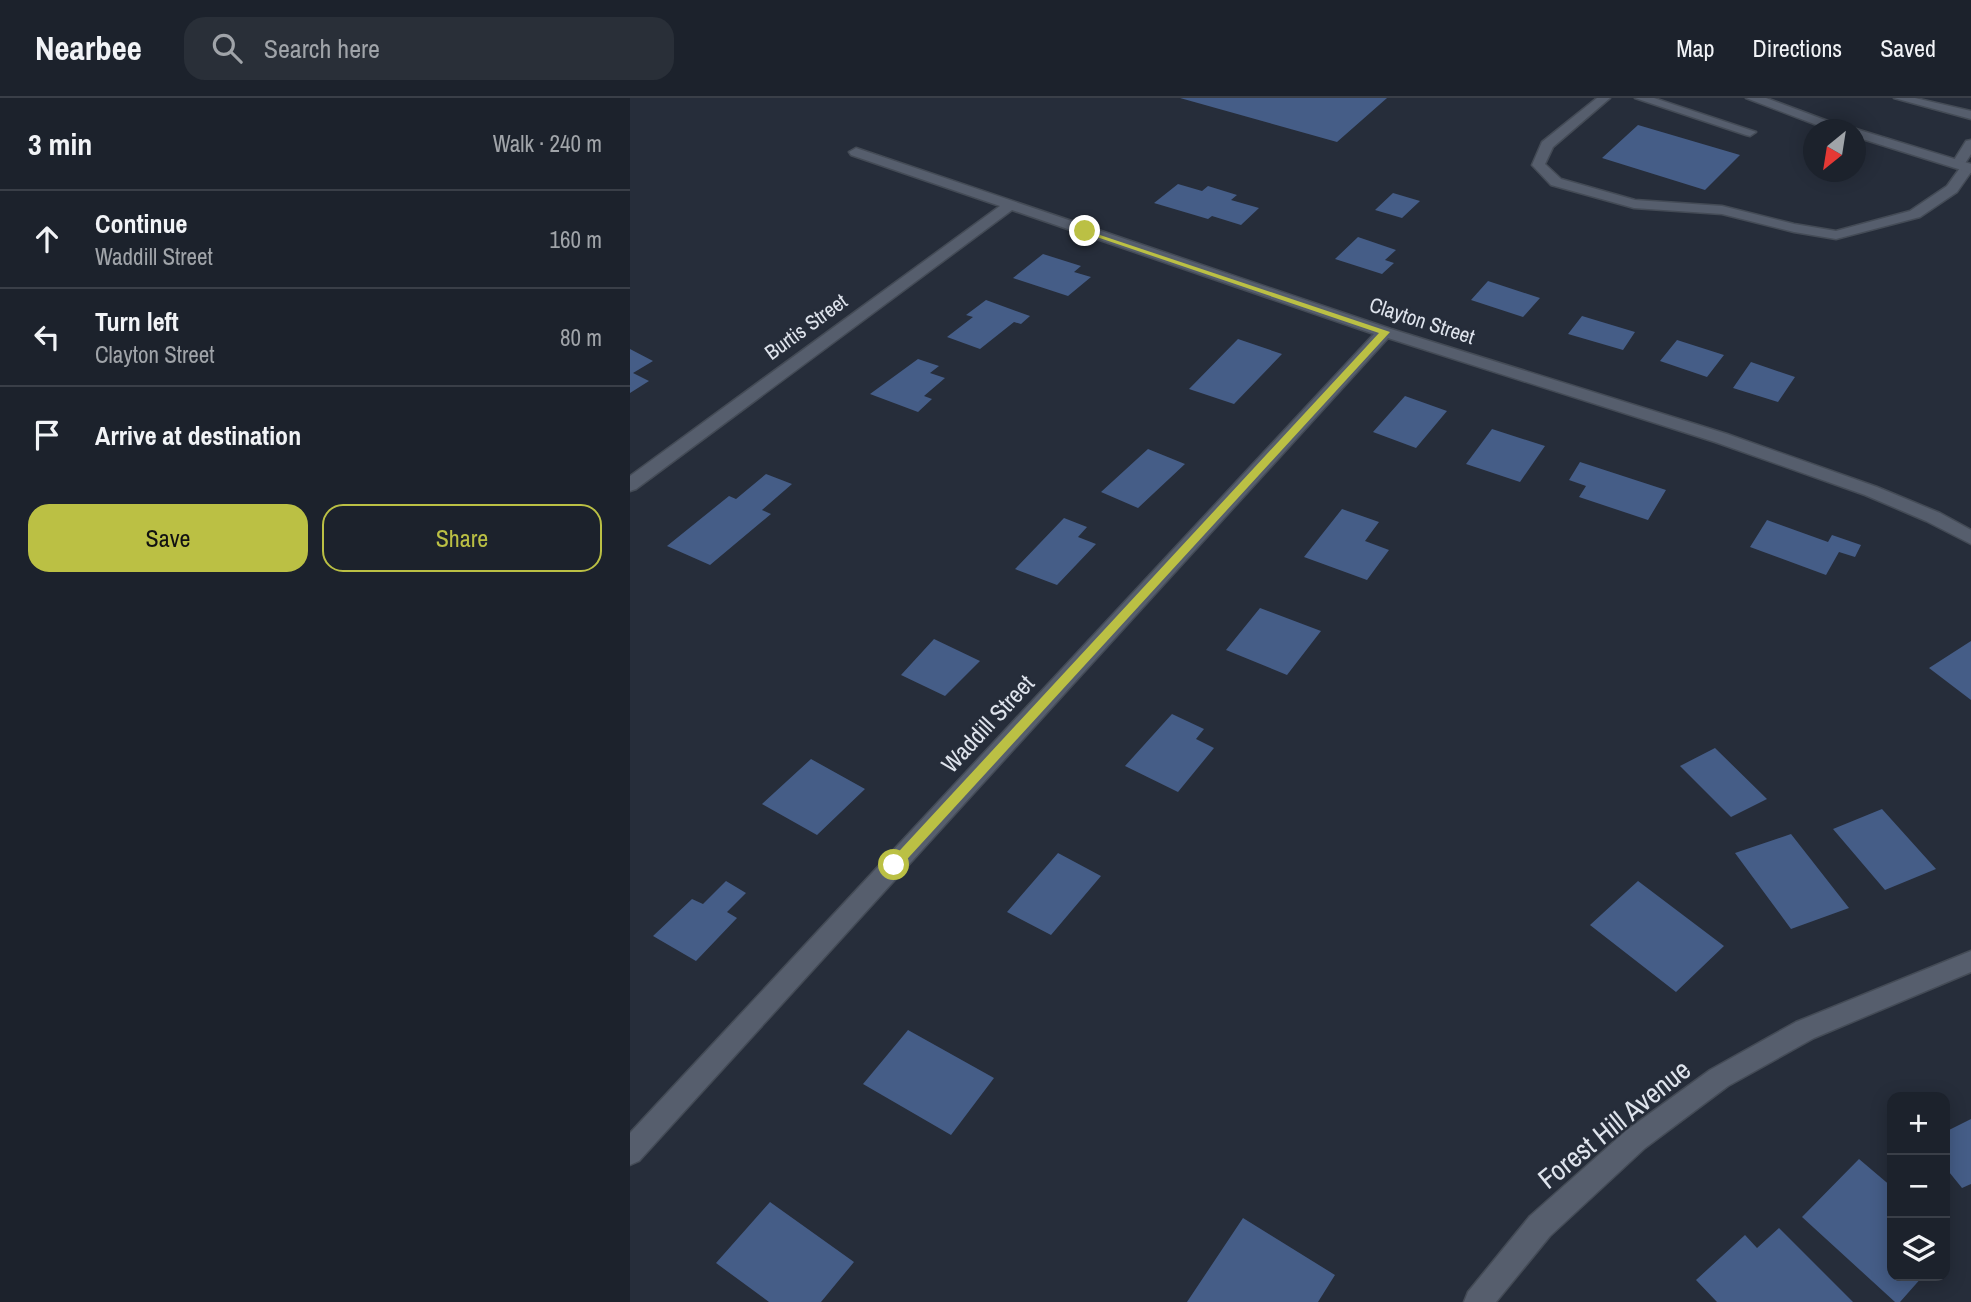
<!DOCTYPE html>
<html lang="en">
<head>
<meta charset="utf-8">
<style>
  body { margin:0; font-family:"Archivo Narrow",sans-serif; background:#292f38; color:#f1f3f6 }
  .controls { position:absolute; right:21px; bottom:21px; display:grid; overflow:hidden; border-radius:14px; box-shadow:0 4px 18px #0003 }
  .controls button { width:63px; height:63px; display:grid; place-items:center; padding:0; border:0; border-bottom:2px solid #3a3f48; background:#1c222c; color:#f1f3f6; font:35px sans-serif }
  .compass { position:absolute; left:1173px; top:21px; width:63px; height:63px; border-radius:50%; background:#1c222c; box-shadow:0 4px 18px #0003; rotate:210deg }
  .stop { position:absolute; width:21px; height:21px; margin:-16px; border:5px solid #bbc044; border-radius:50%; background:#fff }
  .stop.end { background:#bbc044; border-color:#fff; box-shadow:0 2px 7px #0008 }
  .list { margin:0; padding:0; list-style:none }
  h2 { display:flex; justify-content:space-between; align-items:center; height:91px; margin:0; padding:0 28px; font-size:30px }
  h2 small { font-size:23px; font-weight:400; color:#a0a4a9 }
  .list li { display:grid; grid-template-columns:46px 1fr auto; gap:21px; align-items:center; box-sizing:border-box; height:98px; padding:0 28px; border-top:2px solid #3a3f48 }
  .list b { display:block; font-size:26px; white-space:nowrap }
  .list p { margin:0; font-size:23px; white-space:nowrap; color:#a0a4a9 }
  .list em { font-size:23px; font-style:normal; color:#a0a4a9 }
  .actions { display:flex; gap:14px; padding:21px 28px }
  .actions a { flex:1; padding:16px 0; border:2px solid #bbc044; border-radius:21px; text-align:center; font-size:24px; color:#bbc044 }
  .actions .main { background:#bbc044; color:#111 }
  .icon { flex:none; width:38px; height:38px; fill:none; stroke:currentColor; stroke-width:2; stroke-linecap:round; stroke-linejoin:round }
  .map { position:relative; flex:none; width:1341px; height:1204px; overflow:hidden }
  header { display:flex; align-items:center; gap:42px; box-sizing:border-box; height:98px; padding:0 35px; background:#1c222c; border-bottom:2px solid #3a3f48 }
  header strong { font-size:33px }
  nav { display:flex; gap:38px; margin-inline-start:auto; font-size:24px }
  .search { width:490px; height:63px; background:#292f38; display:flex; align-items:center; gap:18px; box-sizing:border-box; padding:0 24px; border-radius:21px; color:#a0a4a9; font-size:26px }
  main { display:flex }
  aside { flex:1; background:#1c222c }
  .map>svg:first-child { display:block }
  .building { fill:#455d87 }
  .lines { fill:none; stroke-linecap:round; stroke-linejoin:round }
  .lane-casing { stroke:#444b56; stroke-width:3 }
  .street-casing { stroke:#444b56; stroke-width:3 }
  .secondary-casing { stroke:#444b56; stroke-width:3 }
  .lane { fill:#565e6d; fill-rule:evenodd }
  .street { fill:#565e6d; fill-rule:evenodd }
  .secondary { fill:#565e6d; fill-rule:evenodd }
  .route { fill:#bbc044 }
  .labels { text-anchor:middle; stroke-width:5; stroke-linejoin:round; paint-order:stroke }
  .far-street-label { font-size:21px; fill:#dee3ec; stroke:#262d3a }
  .street-label { font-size:24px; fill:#dee3ec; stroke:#262d3a }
  .near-street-label { font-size:28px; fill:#dee3ec; stroke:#262d3a }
</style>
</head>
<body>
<header>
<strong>Nearbee</strong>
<div class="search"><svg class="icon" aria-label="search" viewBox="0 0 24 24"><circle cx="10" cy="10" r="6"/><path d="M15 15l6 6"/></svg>Search here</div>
<nav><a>Map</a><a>Directions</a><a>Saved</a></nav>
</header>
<main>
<aside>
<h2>3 min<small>Walk · 240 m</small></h2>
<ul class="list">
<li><svg class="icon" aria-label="ahead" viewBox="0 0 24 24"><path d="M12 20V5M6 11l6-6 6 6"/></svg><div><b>Continue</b><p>Waddill Street</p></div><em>160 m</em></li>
<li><svg class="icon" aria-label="left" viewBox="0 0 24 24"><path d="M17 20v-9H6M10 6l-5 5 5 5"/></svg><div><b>Turn left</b><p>Clayton Street</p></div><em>80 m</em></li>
<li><svg class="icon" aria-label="arrive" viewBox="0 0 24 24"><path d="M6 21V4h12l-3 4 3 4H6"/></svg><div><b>Arrive at destination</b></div></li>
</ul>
<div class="actions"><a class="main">Save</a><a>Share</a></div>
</aside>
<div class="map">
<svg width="1341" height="1204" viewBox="0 0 1341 1204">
  <rect width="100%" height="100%" fill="#262d3a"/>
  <path class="building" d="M 550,0 L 757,0 L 707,44 Z
    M 1008,27 L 1110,57 L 1075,92 L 972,60 Z
    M 548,86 L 572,93 L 578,88 L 607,97 L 601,102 L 629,110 L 611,127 L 582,118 L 578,121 L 524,105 Z
    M 763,95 L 790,103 L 772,120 L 745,112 Z
    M 728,139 L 766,152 L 755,162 L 764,165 L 752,176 L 705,161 Z
    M 413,156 L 451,168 L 444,174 L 461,179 L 438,198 L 383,180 Z
    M 858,183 L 910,200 L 893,219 L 841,202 Z
    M 356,202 L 400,218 L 391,226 L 384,224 L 350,251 L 317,239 L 343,219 L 336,217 Z
    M 952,218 L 1005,234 L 993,252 L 938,236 Z
    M 608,241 L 652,256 L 604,306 L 559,291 Z
    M 1047,242 L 1094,257 L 1077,279 L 1030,263 Z
    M 0,251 L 23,263 L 3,275 L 19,283 L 0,295 Z
    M 288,261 L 309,268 L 300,275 L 315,280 L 294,298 L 302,301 L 288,314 L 240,296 Z
    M 1121,264 L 1165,279 L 1148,304 L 1103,290 Z
    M 775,298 L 817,313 L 786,350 L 743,334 Z
    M 862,331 L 915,348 L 890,384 L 836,366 Z
    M 518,351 L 555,366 L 508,410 L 471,394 Z
    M 950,364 L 1036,392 L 1018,422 L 949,399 L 956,388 L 939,382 Z
    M 136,376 L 162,386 L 132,412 L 141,416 L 80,467 L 37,448 L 99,398 L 106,401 Z
    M 712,411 L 749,424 L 735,443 L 759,452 L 737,482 L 674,459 Z
    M 434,420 L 457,429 L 448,439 L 466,446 L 427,487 L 385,471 Z
    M 1137,422 L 1198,444 L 1202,437 L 1231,447 L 1225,459 L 1209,454 L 1196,477 L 1120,449 Z
    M 630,510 L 691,533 L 657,577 L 596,552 Z
    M 304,541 L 350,563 L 315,598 L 271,577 Z
    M 1341,543 L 1341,602 L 1299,570 Z
    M 542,616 L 574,631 L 566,641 L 584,650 L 548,694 L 495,668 Z
    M 1085,650 L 1137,701 L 1101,719 L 1050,668 Z
    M 181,661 L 235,691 L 187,737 L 132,706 Z
    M 1252,711 L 1306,771 L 1255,792 L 1203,731 Z
    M 1161,736 L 1219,810 L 1161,831 L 1105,755 Z
    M 428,755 L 471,778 L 421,837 L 377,814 Z
    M 96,783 L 116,795 L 97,814 L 107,820 L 66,863 L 23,838 L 62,801 L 73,806 Z
    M 1008,783 L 1094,848 L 1046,894 L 960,827 Z
    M 278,932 L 364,980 L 321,1037 L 233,986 Z
    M 1341,1021 L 1341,1086 L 1332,1090 L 1315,1069 L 1315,1034 Z
    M 1229,1061 L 1262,1089 L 1262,1178 L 1293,1178 L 1270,1204 L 1265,1204 L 1172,1119 Z
    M 140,1104 L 224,1164 L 191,1204 L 139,1204 L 86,1165 Z
    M 613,1120 L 705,1177 L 688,1204 L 557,1204 Z
    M 1149,1130 L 1223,1204 L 1087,1204 L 1066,1182 L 1115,1137 L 1127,1150 Z"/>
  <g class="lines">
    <defs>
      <path id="lane" d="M 967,0 L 980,0 L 923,49 L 915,66 L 931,81 L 1005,102 L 1092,108 L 1164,126 L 1206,133 L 1280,113 L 1317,88 L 1330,70 L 1321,67 L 1336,43 L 1341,42 L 1341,56 L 1334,67 L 1341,67 L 1341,74 L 1327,94 L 1290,119 L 1206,141 L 1164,134 L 1092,116 L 1004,110 L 921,87 L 902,67 L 912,44 Z
        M 1005,0 L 1024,0 L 1126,34 L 1120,38 L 1116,37 Z
        M 1264,0 L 1285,0 L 1341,13 L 1341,21 Z"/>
      <path id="street" d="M 226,50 L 761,231 L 1097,336 L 1247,389 L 1310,415 L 1341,432 L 1341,446 L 1296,423 L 1235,397 L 1085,344 L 758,240 L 9,1063 L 0,1067 L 0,1035 L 744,236 L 382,112 L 6,391 L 0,393 L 0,378 L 370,108 L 221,57 L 219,54 Z
        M 1341,853 L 1341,874 L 1184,940 L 1098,988 L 1015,1050 L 920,1138 L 866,1204 L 834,1204 L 838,1194 L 900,1118 L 997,1032 L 1080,972 L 1166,924 Z"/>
      <path id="secondary" d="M 1116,0 L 1136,0 L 1222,32 L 1200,32 Z
        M 1226,31 L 1341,66 L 1341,75 L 1226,39 L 1223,32 Z"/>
    </defs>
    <use href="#lane" class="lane-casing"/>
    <use href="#street" class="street-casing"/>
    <use href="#secondary" class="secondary-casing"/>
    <use href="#lane" class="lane"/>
    <use href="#street" class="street"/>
    <use href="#secondary" class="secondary"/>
  </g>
  <path class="route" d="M 452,131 L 760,234 L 269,770 L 260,770 L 260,763 L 749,235 L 452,134 Z"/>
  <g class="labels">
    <g class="far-street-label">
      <text transform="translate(792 223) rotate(18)" y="7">Clayton Street</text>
      <text transform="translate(176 229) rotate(-36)" y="7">Burtis Street</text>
    </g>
    <g class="street-label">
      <text transform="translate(358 626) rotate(-47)" y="8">Waddill Street</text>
    </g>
    <g class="near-street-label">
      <text transform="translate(984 1026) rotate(-39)" y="10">Forest Hill Avenue</text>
    </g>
  </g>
</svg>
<div class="controls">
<button>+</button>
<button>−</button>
<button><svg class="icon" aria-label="layers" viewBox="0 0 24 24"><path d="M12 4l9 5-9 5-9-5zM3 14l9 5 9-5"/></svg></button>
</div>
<svg class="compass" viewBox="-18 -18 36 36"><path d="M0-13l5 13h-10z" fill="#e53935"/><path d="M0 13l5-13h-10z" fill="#a0a4a9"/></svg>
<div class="stop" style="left:264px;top:767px"></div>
<div class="stop end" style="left:455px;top:133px"></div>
</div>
</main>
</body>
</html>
